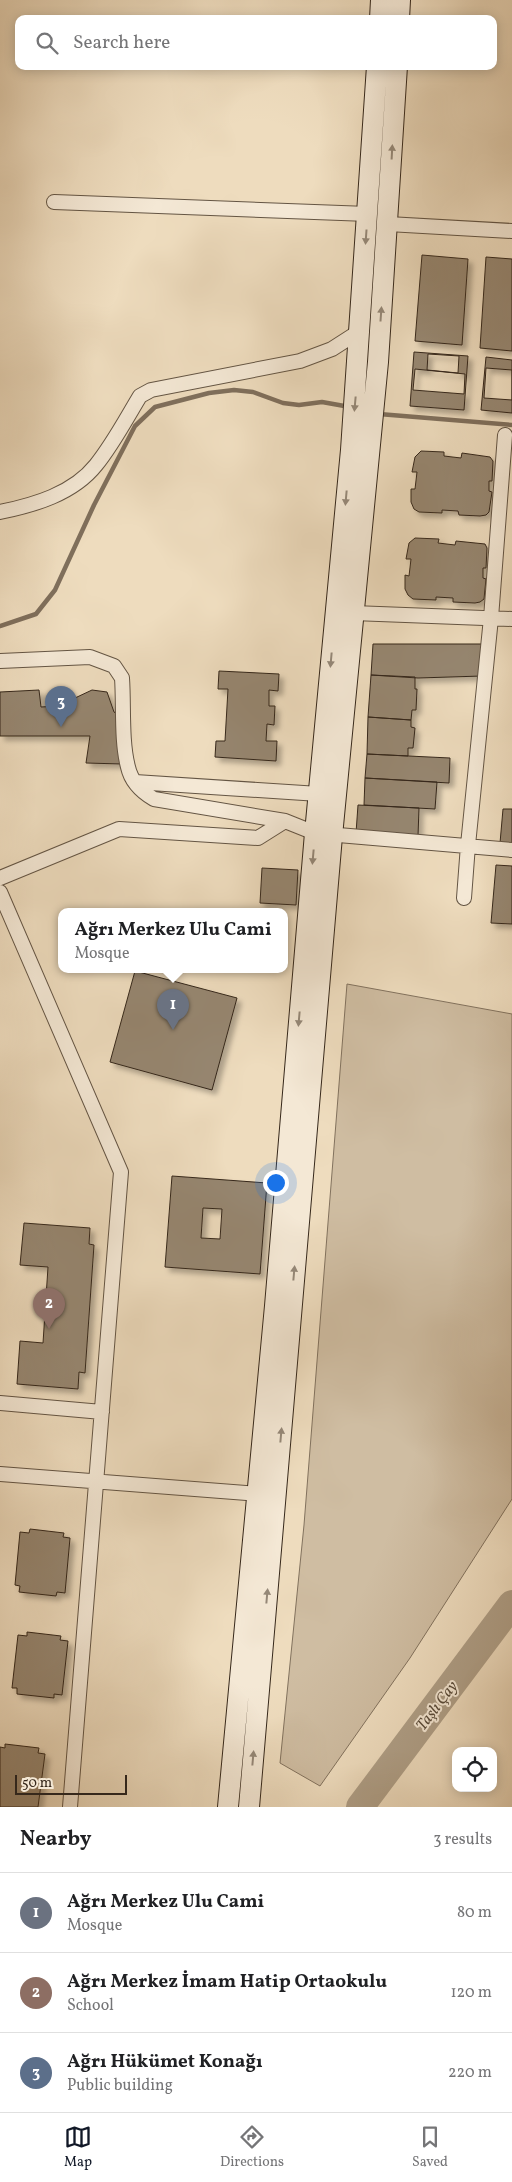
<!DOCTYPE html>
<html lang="en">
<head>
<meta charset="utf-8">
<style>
  body { margin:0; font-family:Vollkorn,serif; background:#f2f2f2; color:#202124 }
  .controls { position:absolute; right:15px; bottom:15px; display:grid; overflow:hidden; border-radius:10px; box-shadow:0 2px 12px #0003 }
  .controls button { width:45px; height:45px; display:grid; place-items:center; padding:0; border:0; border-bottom:1px solid #e0e0e0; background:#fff; color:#202124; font:25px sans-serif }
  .scale { position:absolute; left:15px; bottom:12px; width:112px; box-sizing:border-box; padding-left:5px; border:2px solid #36281b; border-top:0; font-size:14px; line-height:18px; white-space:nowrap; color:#36281b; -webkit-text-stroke:4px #f4e8d5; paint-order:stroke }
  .you { position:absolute; left:275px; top:1182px; width:18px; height:18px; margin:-12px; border:4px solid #fff; border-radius:50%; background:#1a73e8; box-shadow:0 0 0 8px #1a73e833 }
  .badge { display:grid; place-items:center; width:32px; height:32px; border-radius:50%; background:#111827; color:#fff; font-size:16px; font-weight:700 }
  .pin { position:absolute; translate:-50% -41px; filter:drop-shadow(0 1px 2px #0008) }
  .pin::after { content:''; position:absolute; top:26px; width:18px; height:15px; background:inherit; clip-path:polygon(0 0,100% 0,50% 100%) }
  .popup { position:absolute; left:58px; top:908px; width:230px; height:65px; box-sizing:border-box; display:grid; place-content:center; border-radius:10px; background:#fff; filter:drop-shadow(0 1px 4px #0005); font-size:16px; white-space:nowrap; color:#757577 }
  .popup b { font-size:19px; color:#202124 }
  .popup::after { content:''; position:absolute; left:50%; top:100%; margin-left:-10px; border:10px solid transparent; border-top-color:#fff }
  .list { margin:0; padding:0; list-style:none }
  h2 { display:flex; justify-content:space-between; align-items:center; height:65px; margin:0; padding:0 20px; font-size:21px }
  h2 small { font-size:16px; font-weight:400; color:#757577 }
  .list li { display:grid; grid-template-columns:32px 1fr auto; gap:15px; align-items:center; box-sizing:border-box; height:80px; padding:0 20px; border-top:1px solid #e0e0e0 }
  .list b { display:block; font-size:19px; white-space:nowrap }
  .list p { margin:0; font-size:16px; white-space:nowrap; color:#757577 }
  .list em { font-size:16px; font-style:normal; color:#757577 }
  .icon { flex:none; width:28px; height:28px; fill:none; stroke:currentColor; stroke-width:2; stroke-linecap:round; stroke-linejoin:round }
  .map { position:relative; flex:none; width:512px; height:1807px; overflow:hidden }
  .search { position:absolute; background:#fff; box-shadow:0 2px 12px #0003; left:15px; right:15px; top:15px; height:55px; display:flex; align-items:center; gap:12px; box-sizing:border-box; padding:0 18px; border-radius:10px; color:#757577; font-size:19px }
  .sheet { height:305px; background:#fff }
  nav { display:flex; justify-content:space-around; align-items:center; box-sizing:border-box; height:70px; border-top:1px solid #e0e0e0; background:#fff; font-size:14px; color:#757577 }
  nav a { display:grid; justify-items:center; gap:2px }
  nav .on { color:#111827 }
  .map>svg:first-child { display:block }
  .green { fill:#cfbda2; stroke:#82725e }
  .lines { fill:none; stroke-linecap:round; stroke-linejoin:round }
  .stream { stroke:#7f6f5c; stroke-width:4.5 }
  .river { stroke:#af9f87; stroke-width:28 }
  .building { fill:#968670; stroke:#36281b; fill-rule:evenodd; filter:url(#shadow) }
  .street-casing { stroke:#645544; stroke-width:16 }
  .secondary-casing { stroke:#36281b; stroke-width:22 }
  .street { stroke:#f4e8d5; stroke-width:14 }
  .secondary { stroke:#f4e8d5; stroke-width:20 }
  .oneway { fill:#958878 }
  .labels { text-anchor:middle; stroke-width:4; stroke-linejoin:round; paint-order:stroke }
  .water-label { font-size:16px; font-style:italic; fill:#5a4c3b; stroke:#f4e8d5 }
</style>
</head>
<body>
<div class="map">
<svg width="512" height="1807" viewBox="0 0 512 1807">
  <defs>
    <filter id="shadow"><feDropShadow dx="4.5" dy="4.5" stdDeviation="2.5" flood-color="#0004"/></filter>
  </defs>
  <rect width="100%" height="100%" fill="#eedcbe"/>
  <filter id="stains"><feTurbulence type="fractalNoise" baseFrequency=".004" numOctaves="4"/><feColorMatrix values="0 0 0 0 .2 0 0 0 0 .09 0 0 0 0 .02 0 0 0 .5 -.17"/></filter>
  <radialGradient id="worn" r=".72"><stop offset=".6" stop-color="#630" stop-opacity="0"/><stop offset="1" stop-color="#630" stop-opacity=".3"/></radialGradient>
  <path class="green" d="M 347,984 L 512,1014 L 512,1499 L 410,1658 L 320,1786 L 280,1763 L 304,1525 Z"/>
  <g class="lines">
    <path class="stream" d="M 379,414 L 512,425
      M 0,626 L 36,614 L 55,590 L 94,505 L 135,426 L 155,407 L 209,393 L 234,390 L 253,392 L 283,403 L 299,405 L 322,402 L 350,407"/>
    <path class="river" d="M 360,1807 L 512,1604"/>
  </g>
  <path class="building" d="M 422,255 L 468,259 L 462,345 L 415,341 Z
    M 486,257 L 512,259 L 512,351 L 480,348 Z
    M 414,352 L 468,356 L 464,410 L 410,406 Z
    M 428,354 L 459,356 L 458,373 L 427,370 Z
    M 486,357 L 512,360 L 512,413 L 481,410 Z
    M 486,368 L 512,370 L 512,400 L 484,398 Z
    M 415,369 L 465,374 L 464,394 L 413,390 Z
    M 421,451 L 444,452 L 444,456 L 461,458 L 462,453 L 490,457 L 493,461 L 492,481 L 489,481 L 489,491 L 492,492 L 489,512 L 486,515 L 480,516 L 459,515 L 458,511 L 442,510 L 442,513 L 419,512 L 414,509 L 411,502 L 411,489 L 415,489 L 417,472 L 412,472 L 415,457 Z
    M 415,538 L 439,539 L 438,543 L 455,545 L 456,541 L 485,544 L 487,548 L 486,568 L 483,568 L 483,578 L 486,579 L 484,599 L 480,602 L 475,603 L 453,602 L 453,598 L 436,597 L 436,600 L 413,599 L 408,595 L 405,589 L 405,575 L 409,576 L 411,559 L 406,559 L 409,543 Z
    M 373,644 L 486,644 L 482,676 L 418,678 L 371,675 Z
    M 219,671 L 279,674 L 278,691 L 269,690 L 269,706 L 275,706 L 274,725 L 267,724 L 266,741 L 277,741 L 276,761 L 215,757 L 216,741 L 225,741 L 228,689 L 218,689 Z
    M 371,675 L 415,677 L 415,689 L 417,689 L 416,710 L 412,710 L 411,720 L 368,717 Z
    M 39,690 L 41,707 L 75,705 L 75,698 L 92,690 L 107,692 L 114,712 L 123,718 L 122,764 L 86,763 L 90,736 L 0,736 L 0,692 Z
    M 368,717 L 411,720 L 411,727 L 415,728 L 413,748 L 408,748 L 408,756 L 367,754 Z
    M 367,754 L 450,758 L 449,783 L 365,778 Z
    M 365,778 L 437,782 L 435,809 L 364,805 Z
    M 358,805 L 419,808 L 418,836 L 356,833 Z
    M 503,809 L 512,809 L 512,845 L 500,843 Z
    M 496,865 L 512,866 L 512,924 L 491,923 Z
    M 262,868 L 298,870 L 296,905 L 260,903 Z
    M 135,971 L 237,998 L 212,1090 L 110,1062 Z
    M 172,1176 L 267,1183 L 260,1274 L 165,1267 ZM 203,1208 L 222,1209 L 220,1239 L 201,1238 Z
    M 24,1223 L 90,1228 L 89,1244 L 94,1245 L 85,1373 L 79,1372 L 78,1389 L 17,1384 L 20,1341 L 43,1343 L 48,1267 L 20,1265 Z
    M 30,1529 L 64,1533 L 63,1537 L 70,1538 L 65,1593 L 57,1592 L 56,1596 L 19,1592 L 20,1586 L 15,1585 L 20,1532 L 29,1533 Z
    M 27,1632 L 61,1636 L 60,1640 L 68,1641 L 62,1695 L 54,1694 L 54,1698 L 17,1694 L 17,1688 L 12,1688 L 18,1635 L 27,1636 Z
    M 5,1744 L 39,1748 L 38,1753 L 45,1754 L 38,1807 L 0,1807 L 0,1747 L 5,1748 Z"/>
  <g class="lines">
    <defs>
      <path id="street" d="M 54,202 L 368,214
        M 388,224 L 512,231
        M 0,512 C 34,505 73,494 96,465 C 113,444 126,419 140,396 L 151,390 L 300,361 L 332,349 L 360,331
        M 353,613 L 512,619
        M 0,661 L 90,657 L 114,666 L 122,678 C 124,706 121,740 128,767 C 131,781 142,792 154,799 L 285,821 L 315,833 L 512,850
        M 135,782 L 319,794
        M 0,878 L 119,829 L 258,838 L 285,821
        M 0,892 L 121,1172 L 70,1807
        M 464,898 L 468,845 L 491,618 L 505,435
        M 0,1403 L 102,1412
        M 0,1474 L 258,1494"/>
      <path id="secondary" d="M 380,19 L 381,0
        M 399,19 L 400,0
        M 228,1807 L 275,1306 L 315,833 L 351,450 L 377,66
        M 249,1807 L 332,836 L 378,362 L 397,66"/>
    </defs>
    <use href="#street" class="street-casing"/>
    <use href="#secondary" class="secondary-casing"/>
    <use href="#street" class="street"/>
    <use href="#secondary" class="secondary"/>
  </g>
  <defs><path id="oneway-solid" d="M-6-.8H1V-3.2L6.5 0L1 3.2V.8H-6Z" transform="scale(1.25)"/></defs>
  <g class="oneway">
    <use href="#oneway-solid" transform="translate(392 152) rotate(-87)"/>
    <use href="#oneway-solid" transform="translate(366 237) rotate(94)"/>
    <use href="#oneway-solid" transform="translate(381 314) rotate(-86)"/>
    <use href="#oneway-solid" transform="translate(355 404) rotate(95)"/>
    <use href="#oneway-solid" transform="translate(346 498) rotate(95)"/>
    <use href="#oneway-solid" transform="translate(331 660) rotate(95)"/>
    <use href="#oneway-solid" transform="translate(313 857) rotate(95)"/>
    <use href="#oneway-solid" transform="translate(299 1019) rotate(95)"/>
    <use href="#oneway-solid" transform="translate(294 1273) rotate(-85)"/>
    <use href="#oneway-solid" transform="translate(281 1435) rotate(-85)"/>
    <use href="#oneway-solid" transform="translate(267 1596) rotate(-85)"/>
    <use href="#oneway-solid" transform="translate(253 1758) rotate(-85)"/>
  </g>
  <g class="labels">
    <g class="water-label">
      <text transform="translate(436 1705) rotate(-53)" y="6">Taşlı Çay</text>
    </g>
  </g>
  <rect width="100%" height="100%" filter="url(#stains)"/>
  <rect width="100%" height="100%" fill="url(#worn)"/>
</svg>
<div class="controls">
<button><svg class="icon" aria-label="locate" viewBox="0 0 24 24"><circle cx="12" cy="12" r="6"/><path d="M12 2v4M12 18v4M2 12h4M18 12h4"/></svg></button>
</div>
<div class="scale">50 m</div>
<div class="you"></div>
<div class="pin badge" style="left:173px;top:1030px;background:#6b7280">1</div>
<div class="popup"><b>Ağrı Merkez Ulu Cami</b>Mosque</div>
<div class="pin badge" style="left:49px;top:1329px;background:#8d6e63">2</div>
<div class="pin badge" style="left:61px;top:727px;background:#5c6f8a">3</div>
<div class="search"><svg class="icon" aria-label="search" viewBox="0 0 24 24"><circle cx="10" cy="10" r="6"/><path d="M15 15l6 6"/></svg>Search here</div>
</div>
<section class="sheet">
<h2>Nearby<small>3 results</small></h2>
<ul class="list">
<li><span class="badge" style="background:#6b7280">1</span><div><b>Ağrı Merkez Ulu Cami</b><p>Mosque</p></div><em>80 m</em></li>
<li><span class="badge" style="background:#8d6e63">2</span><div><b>Ağrı Merkez İmam Hatip Ortaokulu</b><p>School</p></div><em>120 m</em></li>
<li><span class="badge" style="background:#5c6f8a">3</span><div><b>Ağrı Hükümet Konağı</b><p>Public building</p></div><em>220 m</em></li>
</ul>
</section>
<nav>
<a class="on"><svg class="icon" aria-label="map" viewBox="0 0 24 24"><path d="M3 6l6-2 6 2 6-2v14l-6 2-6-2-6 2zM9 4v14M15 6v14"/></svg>Map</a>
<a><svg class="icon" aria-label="directions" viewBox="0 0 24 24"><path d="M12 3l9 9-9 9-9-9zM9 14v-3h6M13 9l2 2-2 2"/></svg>Directions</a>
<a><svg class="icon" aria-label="saved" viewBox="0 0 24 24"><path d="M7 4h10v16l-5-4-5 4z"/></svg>Saved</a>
</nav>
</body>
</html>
